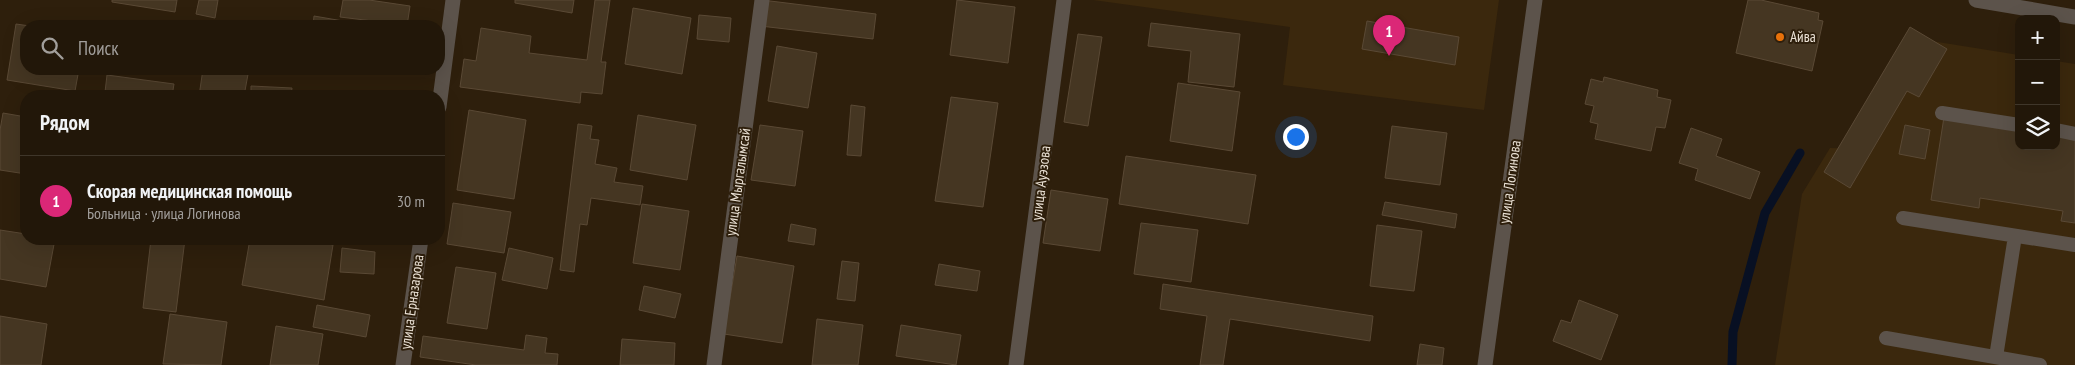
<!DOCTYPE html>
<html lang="ru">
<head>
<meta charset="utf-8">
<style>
  body { margin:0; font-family:"PT Sans Narrow",sans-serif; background:#2e2417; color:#f1f3f6 }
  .controls { position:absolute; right:15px; top:15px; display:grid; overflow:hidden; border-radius:10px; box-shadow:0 5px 20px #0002 }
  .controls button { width:45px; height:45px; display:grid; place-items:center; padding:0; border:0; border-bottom:1px solid #3f362a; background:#221709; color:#f1f3f6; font:25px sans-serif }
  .you { position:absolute; left:1295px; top:136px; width:18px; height:18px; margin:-12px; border:4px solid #fff; border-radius:50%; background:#1a73e8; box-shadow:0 0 0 8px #1a73e833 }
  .badge { display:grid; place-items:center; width:32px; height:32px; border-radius:50%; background:#db2777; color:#fff; font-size:16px; font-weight:700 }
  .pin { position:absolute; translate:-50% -41px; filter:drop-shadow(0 1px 2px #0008) }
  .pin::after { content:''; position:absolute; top:26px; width:18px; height:15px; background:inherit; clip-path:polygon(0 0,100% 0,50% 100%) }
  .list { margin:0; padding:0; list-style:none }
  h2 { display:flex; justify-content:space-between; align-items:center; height:65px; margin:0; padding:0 20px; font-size:21px }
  h2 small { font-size:16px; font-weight:400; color:#a29f9c }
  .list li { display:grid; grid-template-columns:32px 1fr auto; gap:15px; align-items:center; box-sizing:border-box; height:90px; padding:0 20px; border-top:1px solid #3f362a }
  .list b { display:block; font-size:19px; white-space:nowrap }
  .list p { margin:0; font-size:16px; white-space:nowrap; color:#a29f9c }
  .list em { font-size:16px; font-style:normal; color:#a29f9c }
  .icon { flex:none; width:28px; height:28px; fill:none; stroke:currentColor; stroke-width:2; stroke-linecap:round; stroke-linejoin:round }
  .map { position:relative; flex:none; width:2075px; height:365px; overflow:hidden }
  .search { position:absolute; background:#221709; box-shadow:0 5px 20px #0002; left:20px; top:20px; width:425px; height:55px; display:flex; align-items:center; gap:12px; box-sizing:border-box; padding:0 18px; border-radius:20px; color:#a29f9c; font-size:19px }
  .panel { position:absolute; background:#221709; box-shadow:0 5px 20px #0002; left:20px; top:90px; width:425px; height:155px; border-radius:20px }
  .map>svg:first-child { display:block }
  .built { fill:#3b280d }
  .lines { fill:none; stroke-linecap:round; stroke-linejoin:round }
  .stream { stroke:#081023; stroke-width:9 }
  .building { fill:#453622; stroke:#5a4935 }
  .lane { stroke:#5c534b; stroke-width:14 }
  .street { stroke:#5c534b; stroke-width:15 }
  .food-dot { fill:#e8710a; stroke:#2e1f0c; stroke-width:2 }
  .labels { text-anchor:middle; stroke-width:4; stroke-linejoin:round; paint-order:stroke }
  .poi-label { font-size:15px; fill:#ebe2d6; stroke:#2e1f0c; text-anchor:start }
  .street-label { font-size:15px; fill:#ebe2d6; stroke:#2e1f0c }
</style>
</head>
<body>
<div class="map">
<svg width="2075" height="365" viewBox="0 0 2075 365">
  <rect width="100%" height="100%" fill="#2e1f0c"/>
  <path class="built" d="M 1093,0 L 1499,0 L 1484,110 L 1283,85 L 1290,27 Z
    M 1919,39 L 2019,55 L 2019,146 L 2056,146 L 2056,61 L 2075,64 L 2075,365 L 1775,365 L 1802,194 L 1830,148 L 1860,149 Z"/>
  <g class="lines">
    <path class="stream" d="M 1732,365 L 1733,332 L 1765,213 L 1800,153"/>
  </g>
  <path class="building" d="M 112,0 L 177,0 L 175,12 L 112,2 Z
    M 199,0 L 218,0 L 215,18 L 196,14 Z
    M 343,0 L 369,0 L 410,6 L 407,26 L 380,26 L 381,22 L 340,17 Z
    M 515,0 L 574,0 L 572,13 L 515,3 Z
    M 595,0 L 610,0 L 601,62 L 606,62 L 602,94 L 581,92 L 580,103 L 460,87 L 464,59 L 476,61 L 481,28 L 531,36 L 529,53 L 587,60 Z
    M 762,0 L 876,14 L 873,39 L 760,26 Z
    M 957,0 L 1015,7 L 1008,63 L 950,55 Z
    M 1748,0 L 1761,0 L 1819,13 L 1818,20 L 1823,21 L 1812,71 L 1736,53 Z
    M 633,8 L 691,18 L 682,74 L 625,64 Z
    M 699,15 L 731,18 L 729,42 L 697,39 Z
    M 314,16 L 372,26 L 313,26 Z
    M 1367,21 L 1459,37 L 1455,65 L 1362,49 Z
    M 1151,23 L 1240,34 L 1234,87 L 1188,82 L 1191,51 L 1148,46 Z
    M 16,24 L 30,26 L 26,26 L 26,69 L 79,69 L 75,91 L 7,80 Z
    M 1910,27 L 1947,49 L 1919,97 L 1907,91 L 1850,188 L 1824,172 Z
    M 1078,34 L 1102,37 L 1088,126 L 1064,122 Z
    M 777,46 L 817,53 L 808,108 L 768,101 Z
    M 203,69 L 249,69 L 244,96 L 199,96 Z
    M 107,75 L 174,84 L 172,96 L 139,96 L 105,92 Z
    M 1604,77 L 1658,90 L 1657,97 L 1671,100 L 1665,128 L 1656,127 L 1651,151 L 1595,139 L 1598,124 L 1590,122 L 1594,106 L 1585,104 L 1591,79 L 1603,82 Z
    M 1178,83 L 1240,92 L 1232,151 L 1170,141 Z
    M 251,86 L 292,88 L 291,96 L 251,96 Z
    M 951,97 L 998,103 L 983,207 L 935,201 Z
    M 851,105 L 865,107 L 861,156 L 847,155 Z
    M 469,110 L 526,120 L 514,199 L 457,190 Z
    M 3,113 L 26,117 L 26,174 L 0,170 L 0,130 Z
    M 638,115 L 696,125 L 687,180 L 630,170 Z
    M 1944,117 L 2019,129 L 2019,146 L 2056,146 L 2056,135 L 2075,138 L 2075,223 L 2061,221 L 2063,211 L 1980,198 L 1979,208 L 1931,200 Z
    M 578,124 L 592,126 L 590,139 L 599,140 L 595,164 L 617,168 L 614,182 L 643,186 L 640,205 L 591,198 L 587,225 L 580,224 L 574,272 L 560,270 Z
    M 760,125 L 803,131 L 795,186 L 751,180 Z
    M 1905,125 L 1930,130 L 1925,159 L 1899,154 Z
    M 1392,126 L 1447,133 L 1440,185 L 1385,178 Z
    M 1691,128 L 1722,139 L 1716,156 L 1760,172 L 1750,199 L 1695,180 L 1698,169 L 1679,163 Z
    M 1126,156 L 1256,175 L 1248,224 L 1119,204 Z
    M 1051,190 L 1108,199 L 1100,251 L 1043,243 Z
    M 1385,202 L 1457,214 L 1455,228 L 1382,215 Z
    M 453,203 L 511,212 L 504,253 L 447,244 Z
    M 642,204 L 689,211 L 680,270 L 633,263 Z
    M 1141,223 L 1198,230 L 1191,282 L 1134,274 Z
    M 791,224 L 816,229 L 814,245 L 788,241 Z
    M 1377,225 L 1422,231 L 1414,291 L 1370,286 Z
    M 0,230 L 26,234 L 26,239 L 55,239 L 46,287 L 0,279 Z
    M 151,239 L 185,239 L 176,312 L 143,308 Z
    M 250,239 L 301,239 L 333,245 L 324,300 L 242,285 Z
    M 342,248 L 375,252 L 374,274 L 340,272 Z
    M 509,248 L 553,258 L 547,289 L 502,280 Z
    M 737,256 L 794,266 L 782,343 L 724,334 Z
    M 842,261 L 859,263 L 855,301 L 837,299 Z
    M 939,264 L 980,271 L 977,291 L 935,285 Z
    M 456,267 L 496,273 L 487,329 L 447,323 Z
    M 1163,284 L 1373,316 L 1370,341 L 1230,319 L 1223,365 L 1200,365 L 1207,316 L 1160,309 Z
    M 644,286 L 681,294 L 675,318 L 639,310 Z
    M 1579,300 L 1618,315 L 1601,360 L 1553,341 L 1561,320 L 1571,323 Z
    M 317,305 L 370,315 L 366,337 L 313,327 Z
    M 170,314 L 227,322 L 221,365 L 163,364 Z
    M 0,316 L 47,324 L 41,365 L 0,365 Z
    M 817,319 L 863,325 L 858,365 L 812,365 Z
    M 901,325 L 961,335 L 956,365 L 896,356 Z
    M 276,326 L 323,334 L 318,365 L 270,365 Z
    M 526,335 L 547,338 L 545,353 L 558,354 L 557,365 L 476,365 L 420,357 L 423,336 L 524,350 Z
    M 622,339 L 675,343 L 674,365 L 620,365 Z
    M 1420,344 L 1444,348 L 1442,365 L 1417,365 Z"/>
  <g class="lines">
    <path class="lane" d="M 1942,113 L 2019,125
      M 2056,130 L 2075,134
      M 1903,218 L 2075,245
      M 1886,338 L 2040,365
      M 1996,357 L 2015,236"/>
    <path class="street" d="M 1976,0 L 2075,17
      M 439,107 L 453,0
      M 403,365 L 421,239
      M 714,365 L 762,0
      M 1016,365 L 1064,0
      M 1485,365 L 1535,0"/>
  </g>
  <circle class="food-dot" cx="1780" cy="37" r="5"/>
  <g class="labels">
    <g class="poi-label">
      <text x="1790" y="42">Айва</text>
    </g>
    <g class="street-label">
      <text transform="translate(738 182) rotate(-82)" y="5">улица Мыргалымсай</text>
      <text transform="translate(1510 182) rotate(-82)" y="5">улица Логинова</text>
      <text transform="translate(1041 183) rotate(-83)" y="5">улица Ауэзова</text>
      <text transform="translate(412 302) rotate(-82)" y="5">улица Ерназарова</text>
    </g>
  </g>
</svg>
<div class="controls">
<button>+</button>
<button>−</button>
<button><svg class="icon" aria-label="layers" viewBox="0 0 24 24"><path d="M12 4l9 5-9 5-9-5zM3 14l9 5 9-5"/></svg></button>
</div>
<div class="you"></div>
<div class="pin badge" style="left:1389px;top:56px">1</div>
<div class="search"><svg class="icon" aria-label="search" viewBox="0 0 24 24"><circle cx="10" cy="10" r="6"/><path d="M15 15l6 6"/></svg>Поиск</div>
<section class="panel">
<h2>Рядом<small></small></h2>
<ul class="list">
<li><span class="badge">1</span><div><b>Скорая медицинская помощь</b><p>Больница · улица Логинова</p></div><em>30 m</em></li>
</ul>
</section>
</div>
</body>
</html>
